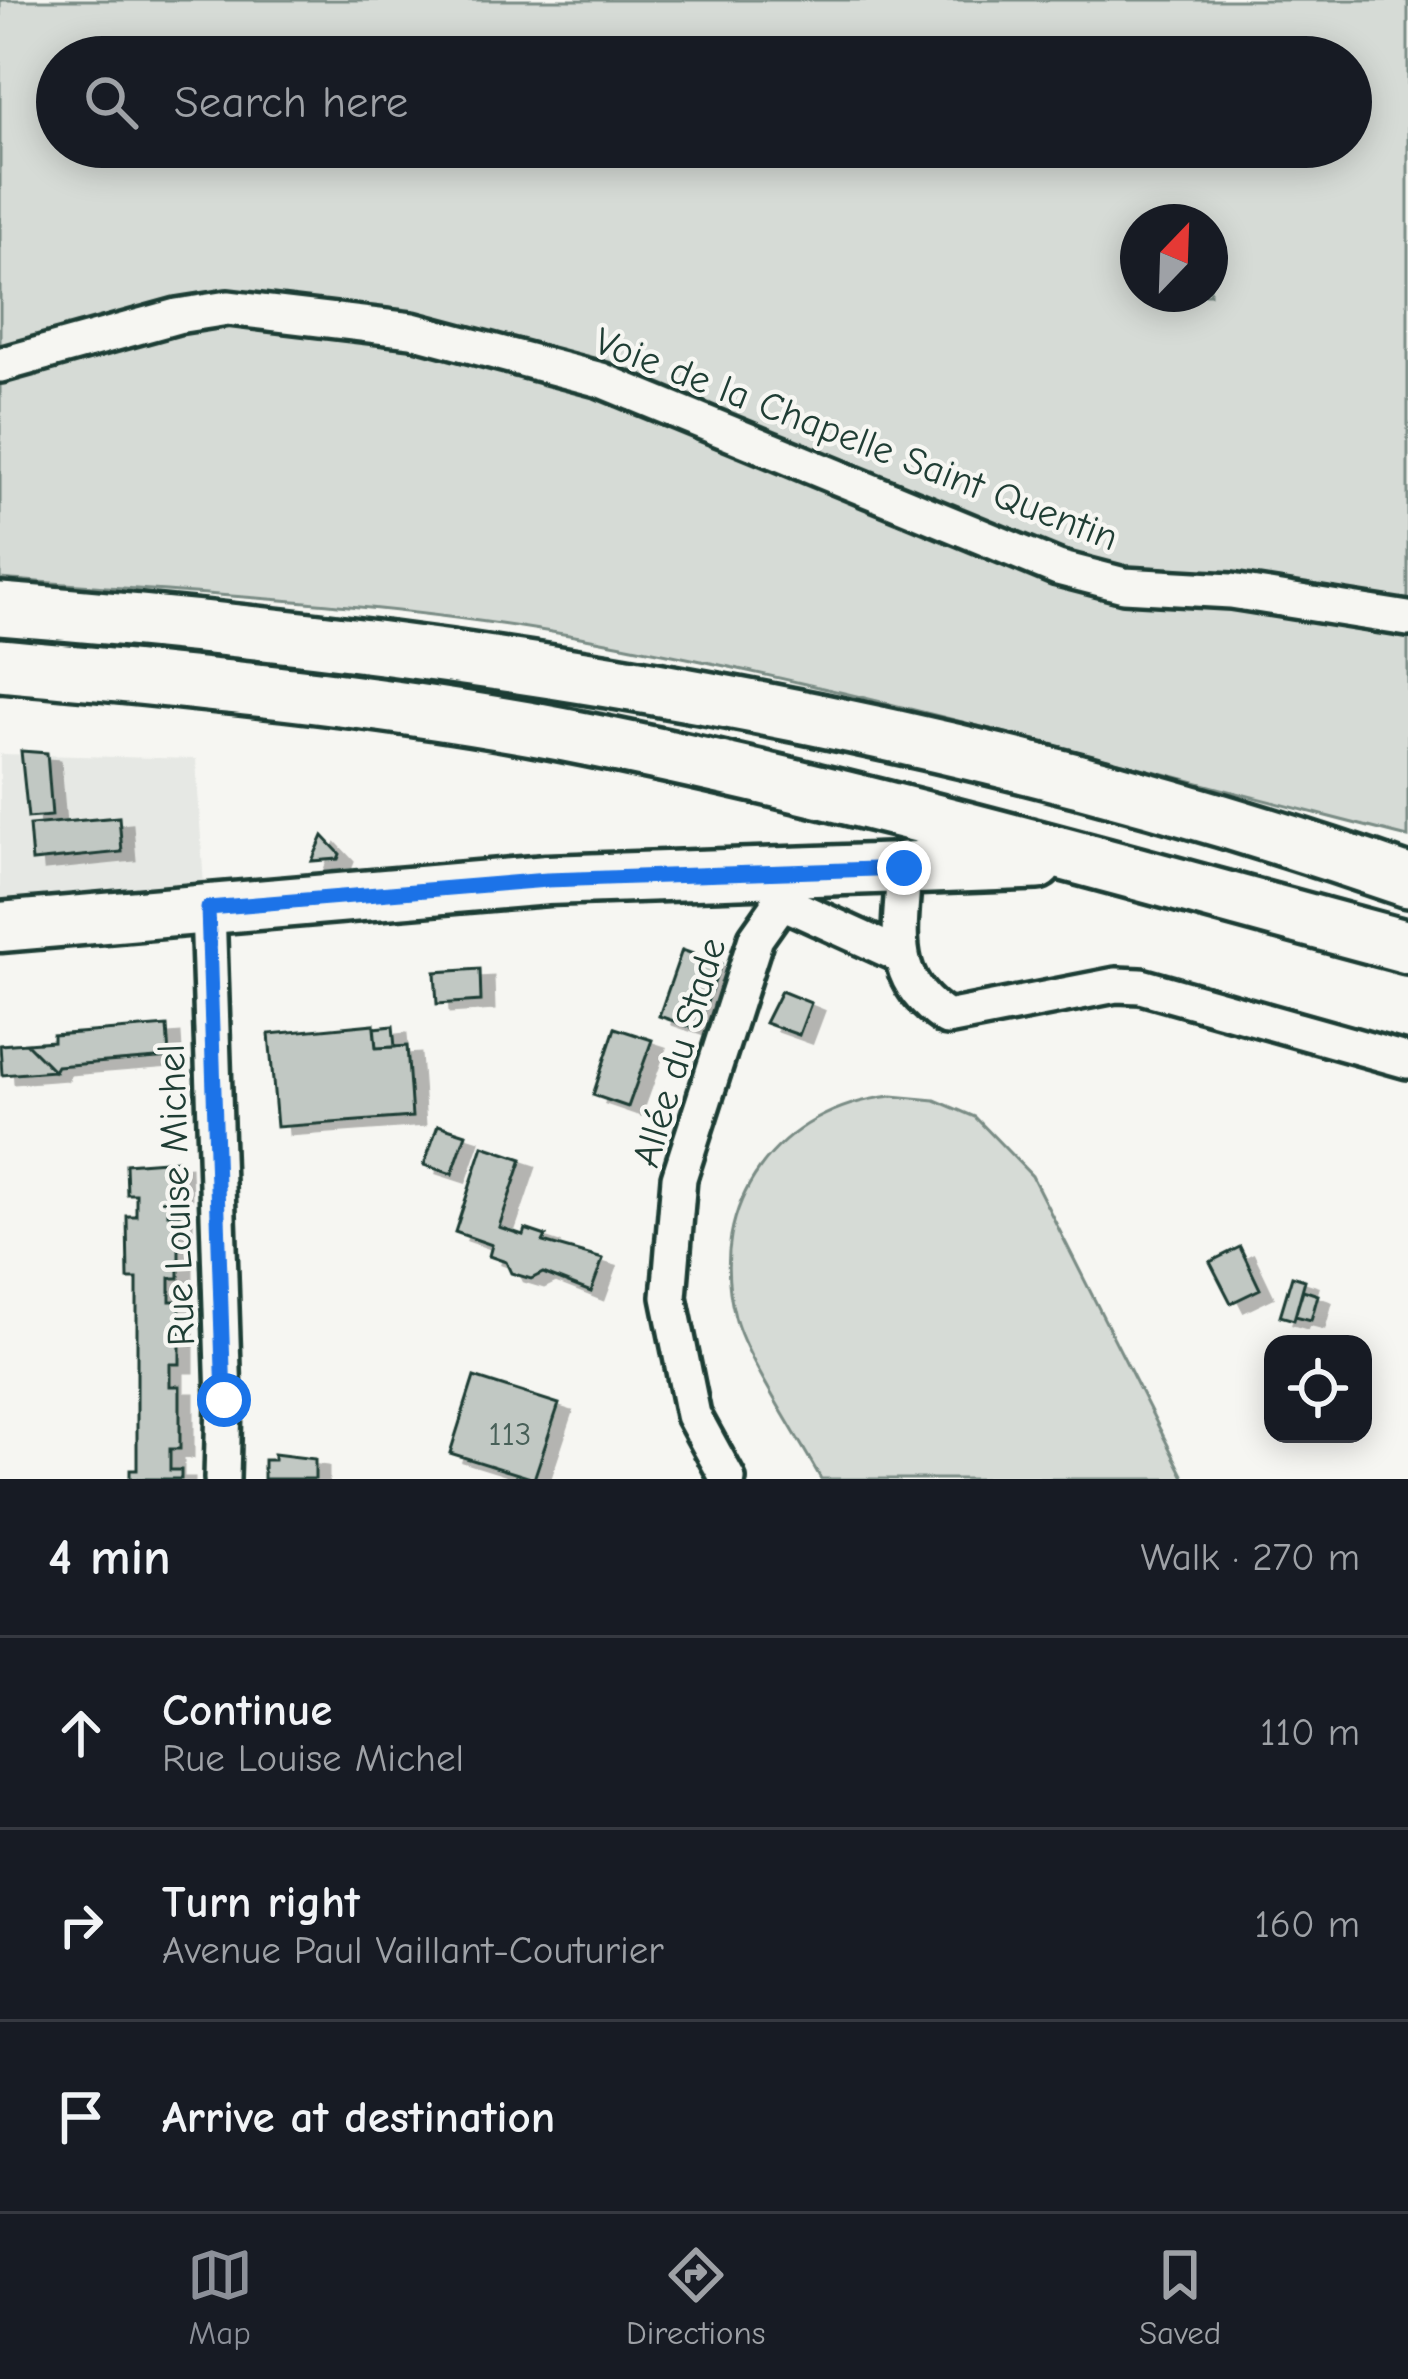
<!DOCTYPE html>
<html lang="en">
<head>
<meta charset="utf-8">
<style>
  body { margin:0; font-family:"Comic Neue",sans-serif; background:#242831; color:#f1f3f6 }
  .controls { position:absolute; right:36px; bottom:36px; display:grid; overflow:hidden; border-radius:24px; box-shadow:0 6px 30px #0003 }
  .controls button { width:108px; height:108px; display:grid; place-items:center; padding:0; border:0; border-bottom:3px solid #363941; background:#171b24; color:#f1f3f6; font:60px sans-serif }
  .compass { position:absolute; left:1120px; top:204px; width:108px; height:108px; border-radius:50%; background:#171b24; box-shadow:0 6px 30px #0003; rotate:23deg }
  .stop { position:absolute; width:36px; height:36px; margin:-27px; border:9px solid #1a73e8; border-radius:50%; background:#fff }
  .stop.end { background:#1a73e8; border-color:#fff; box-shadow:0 3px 12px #0008 }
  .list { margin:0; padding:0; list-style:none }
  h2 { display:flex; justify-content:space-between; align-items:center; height:156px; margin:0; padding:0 48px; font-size:51px }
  h2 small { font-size:39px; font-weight:400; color:#9ea1a6 }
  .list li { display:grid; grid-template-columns:78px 1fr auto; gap:36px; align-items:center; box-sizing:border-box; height:192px; padding:0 48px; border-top:3px solid #363941 }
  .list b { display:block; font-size:45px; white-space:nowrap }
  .list p { margin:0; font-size:39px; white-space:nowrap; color:#9ea1a6 }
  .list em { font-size:39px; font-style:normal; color:#9ea1a6 }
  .icon { flex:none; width:66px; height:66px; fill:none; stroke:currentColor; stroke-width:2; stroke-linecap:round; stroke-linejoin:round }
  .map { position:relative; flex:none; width:1408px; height:1479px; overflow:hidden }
  .search { position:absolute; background:#171b24; box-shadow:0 6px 30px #0003; left:36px; right:36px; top:36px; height:132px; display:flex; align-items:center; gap:30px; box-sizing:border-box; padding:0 42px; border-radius:66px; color:#9ea1a6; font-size:45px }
  .sheet { height:732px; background:#171b24 }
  nav { display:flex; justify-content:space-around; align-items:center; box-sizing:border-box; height:168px; border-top:3px solid #363941; background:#171b24; font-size:33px; color:#9ea1a6 }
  nav a { display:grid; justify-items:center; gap:6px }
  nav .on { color:#8c9099 }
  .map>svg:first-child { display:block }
  .built { fill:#e6e8e4 }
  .green { fill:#d6dbd6; stroke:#7a8c85; stroke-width:3; fill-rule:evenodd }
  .building { fill:#c1c8c3; stroke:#1f3d34; stroke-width:3; filter:url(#shadow) }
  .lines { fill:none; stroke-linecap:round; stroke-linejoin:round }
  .street-casing { stroke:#1f3d34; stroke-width:42 }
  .secondary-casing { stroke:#1f3d34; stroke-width:57 }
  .primary-casing { stroke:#1f3d34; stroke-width:60 }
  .street { stroke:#f6f6f2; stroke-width:33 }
  .secondary { stroke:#f6f6f2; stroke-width:48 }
  .primary { stroke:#f6f6f2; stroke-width:51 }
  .route { stroke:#1a73e8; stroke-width:15 }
  .labels { text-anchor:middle; stroke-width:9; stroke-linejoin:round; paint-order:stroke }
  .number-label { font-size:33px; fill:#486058 }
  .street-label { font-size:39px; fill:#1f3d34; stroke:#f6f6f2 }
</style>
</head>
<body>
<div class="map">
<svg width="1408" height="1479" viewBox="0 0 1408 1479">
  <defs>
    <filter id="shadow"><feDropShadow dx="13" dy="8" stdDeviation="0" flood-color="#0004"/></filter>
  </defs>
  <rect width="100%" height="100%" fill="#f6f6f2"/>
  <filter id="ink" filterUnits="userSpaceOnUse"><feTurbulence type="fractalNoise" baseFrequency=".00833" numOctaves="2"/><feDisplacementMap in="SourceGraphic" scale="24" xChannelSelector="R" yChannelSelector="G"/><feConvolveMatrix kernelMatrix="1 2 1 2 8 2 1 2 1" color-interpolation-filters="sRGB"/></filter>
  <g filter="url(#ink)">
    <path class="built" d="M 0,754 L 196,759 L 204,887 L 0,899 Z"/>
    <path class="green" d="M 0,0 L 1408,0 L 1408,837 C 1130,767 852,686 569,635 C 382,602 189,594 0,579 ZM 57,57 L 1351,57 L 1351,147 L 57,147 ZM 1138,222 L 1210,222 L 1210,294 L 1138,294 Z
      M 892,1096 L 935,1100 L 975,1117 L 1032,1176 L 1185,1479 L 821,1479 C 799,1438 745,1357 735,1317 C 705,1203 779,1108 892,1096 Z"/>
    <path class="building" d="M 21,751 L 47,753 L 52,816 L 28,818 Z
      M 119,817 L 122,852 L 32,861 L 29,825 Z
      M 323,836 L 340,854 L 338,859 L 312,861 Z
      M 682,950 L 721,964 L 697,1029 L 659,1016 Z
      M 480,969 L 481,1001 L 437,1004 L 435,972 Z
      M 781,991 L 811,1003 L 799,1035 L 765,1023 Z
      M 374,1024 L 376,1048 L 407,1046 L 412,1117 L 277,1127 L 269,1034 Z
      M 167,1026 L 169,1057 L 57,1066 L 54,1071 L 26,1043 L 53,1041 L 53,1035 Z
      M 393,1026 L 395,1047 L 376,1048 L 374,1028 Z
      M 615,1028 L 652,1040 L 628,1107 L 593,1095 Z
      M 26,1043 L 54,1071 L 2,1075 L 0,1045 Z
      M 438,1125 L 466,1134 L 452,1174 L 424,1165 Z
      M 483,1146 L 522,1159 L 499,1227 L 523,1235 L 525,1229 L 546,1236 L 543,1242 L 603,1259 L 591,1292 L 543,1273 L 531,1279 L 511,1273 L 506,1262 L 489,1256 L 492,1245 L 455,1232 Z
      M 177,1160 L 178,1192 L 168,1192 L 168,1214 L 179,1214 L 179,1278 L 170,1278 L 170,1301 L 180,1301 L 180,1364 L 170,1364 L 170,1386 L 180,1386 L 180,1449 L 170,1449 L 170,1470 L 181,1470 L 181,1479 L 130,1479 L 130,1470 L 137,1470 L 137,1279 L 128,1279 L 127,1216 L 136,1216 L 136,1194 L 127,1194 L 126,1164 Z
      M 1240,1247 L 1260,1289 L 1231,1303 L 1210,1262 Z
      M 1292,1276 L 1305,1280 L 1294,1320 L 1280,1316 Z
      M 1303,1290 L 1318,1295 L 1311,1320 L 1295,1316 Z
      M 474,1377 L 559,1404 L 534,1479 L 450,1453 Z
      M 274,1454 L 315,1459 L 315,1479 L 264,1479 L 264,1460 L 274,1460 Z"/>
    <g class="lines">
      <defs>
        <path id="street" d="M 0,365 L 177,316 L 228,308 L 412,330 L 601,380 L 1058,568 L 1124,585 L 1231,591 L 1408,619
          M 904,868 C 901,932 886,979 947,1018 L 1116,985 L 1141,986 L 1408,1061
          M 778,900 L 899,955
          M 208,908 L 224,1400 L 222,1479
          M 728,1479 L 693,1415 L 669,1297 L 679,1178 L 756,938 L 804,870"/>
        <path id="secondary" d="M 0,927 L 547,880 L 904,868"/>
        <path id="primary" d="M 0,609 C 478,646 953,722 1408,881
          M 0,665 C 187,682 376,699 560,734 C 846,790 1127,872 1408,947
          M 904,868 L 1037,863"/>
      </defs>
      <use href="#street" class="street-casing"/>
      <use href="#secondary" class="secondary-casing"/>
      <use href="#primary" class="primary-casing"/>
      <use href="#street" class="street"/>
      <use href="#secondary" class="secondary"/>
      <use href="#primary" class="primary"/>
    </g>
  </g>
  <g class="lines" filter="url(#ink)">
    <path class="route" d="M 224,1400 L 208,908 L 547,880 L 904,868"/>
  </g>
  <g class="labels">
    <g class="number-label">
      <text x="510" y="1445">113</text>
    </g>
    <g class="street-label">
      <text transform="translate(857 438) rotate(21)" y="14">Voie de la Chapelle Saint Quentin</text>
      <text transform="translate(678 1052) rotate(-73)" y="14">Allée du Stade</text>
      <text transform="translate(175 1195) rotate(-92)" y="14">Rue Louise Michel</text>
    </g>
  </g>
</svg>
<div class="controls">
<button><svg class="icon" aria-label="locate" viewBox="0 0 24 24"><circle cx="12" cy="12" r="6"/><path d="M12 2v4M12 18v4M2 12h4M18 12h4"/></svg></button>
</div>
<svg class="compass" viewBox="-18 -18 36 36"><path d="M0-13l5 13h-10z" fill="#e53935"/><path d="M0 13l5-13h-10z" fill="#9ea1a6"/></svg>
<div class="stop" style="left:224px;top:1400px"></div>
<div class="stop end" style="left:904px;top:868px"></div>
<div class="search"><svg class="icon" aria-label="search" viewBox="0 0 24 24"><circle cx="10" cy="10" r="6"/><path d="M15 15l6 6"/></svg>Search here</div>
</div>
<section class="sheet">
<h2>4 min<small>Walk · 270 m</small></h2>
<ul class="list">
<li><svg class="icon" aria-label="ahead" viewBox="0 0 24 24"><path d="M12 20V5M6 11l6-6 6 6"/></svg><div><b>Continue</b><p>Rue Louise Michel</p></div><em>110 m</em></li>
<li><svg class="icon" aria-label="right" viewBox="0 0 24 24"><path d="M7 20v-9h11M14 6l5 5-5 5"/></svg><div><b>Turn right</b><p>Avenue Paul Vaillant-Couturier</p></div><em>160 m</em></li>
<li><svg class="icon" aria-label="arrive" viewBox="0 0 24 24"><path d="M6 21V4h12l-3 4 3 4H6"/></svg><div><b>Arrive at destination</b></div></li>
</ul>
</section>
<nav>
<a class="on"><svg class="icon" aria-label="map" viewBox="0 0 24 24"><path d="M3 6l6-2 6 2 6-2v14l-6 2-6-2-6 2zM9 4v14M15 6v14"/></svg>Map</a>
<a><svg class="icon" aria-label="directions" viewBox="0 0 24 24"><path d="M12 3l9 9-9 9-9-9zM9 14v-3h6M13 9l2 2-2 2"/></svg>Directions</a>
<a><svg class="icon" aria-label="saved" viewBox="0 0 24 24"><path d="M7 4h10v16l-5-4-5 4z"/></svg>Saved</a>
</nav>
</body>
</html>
